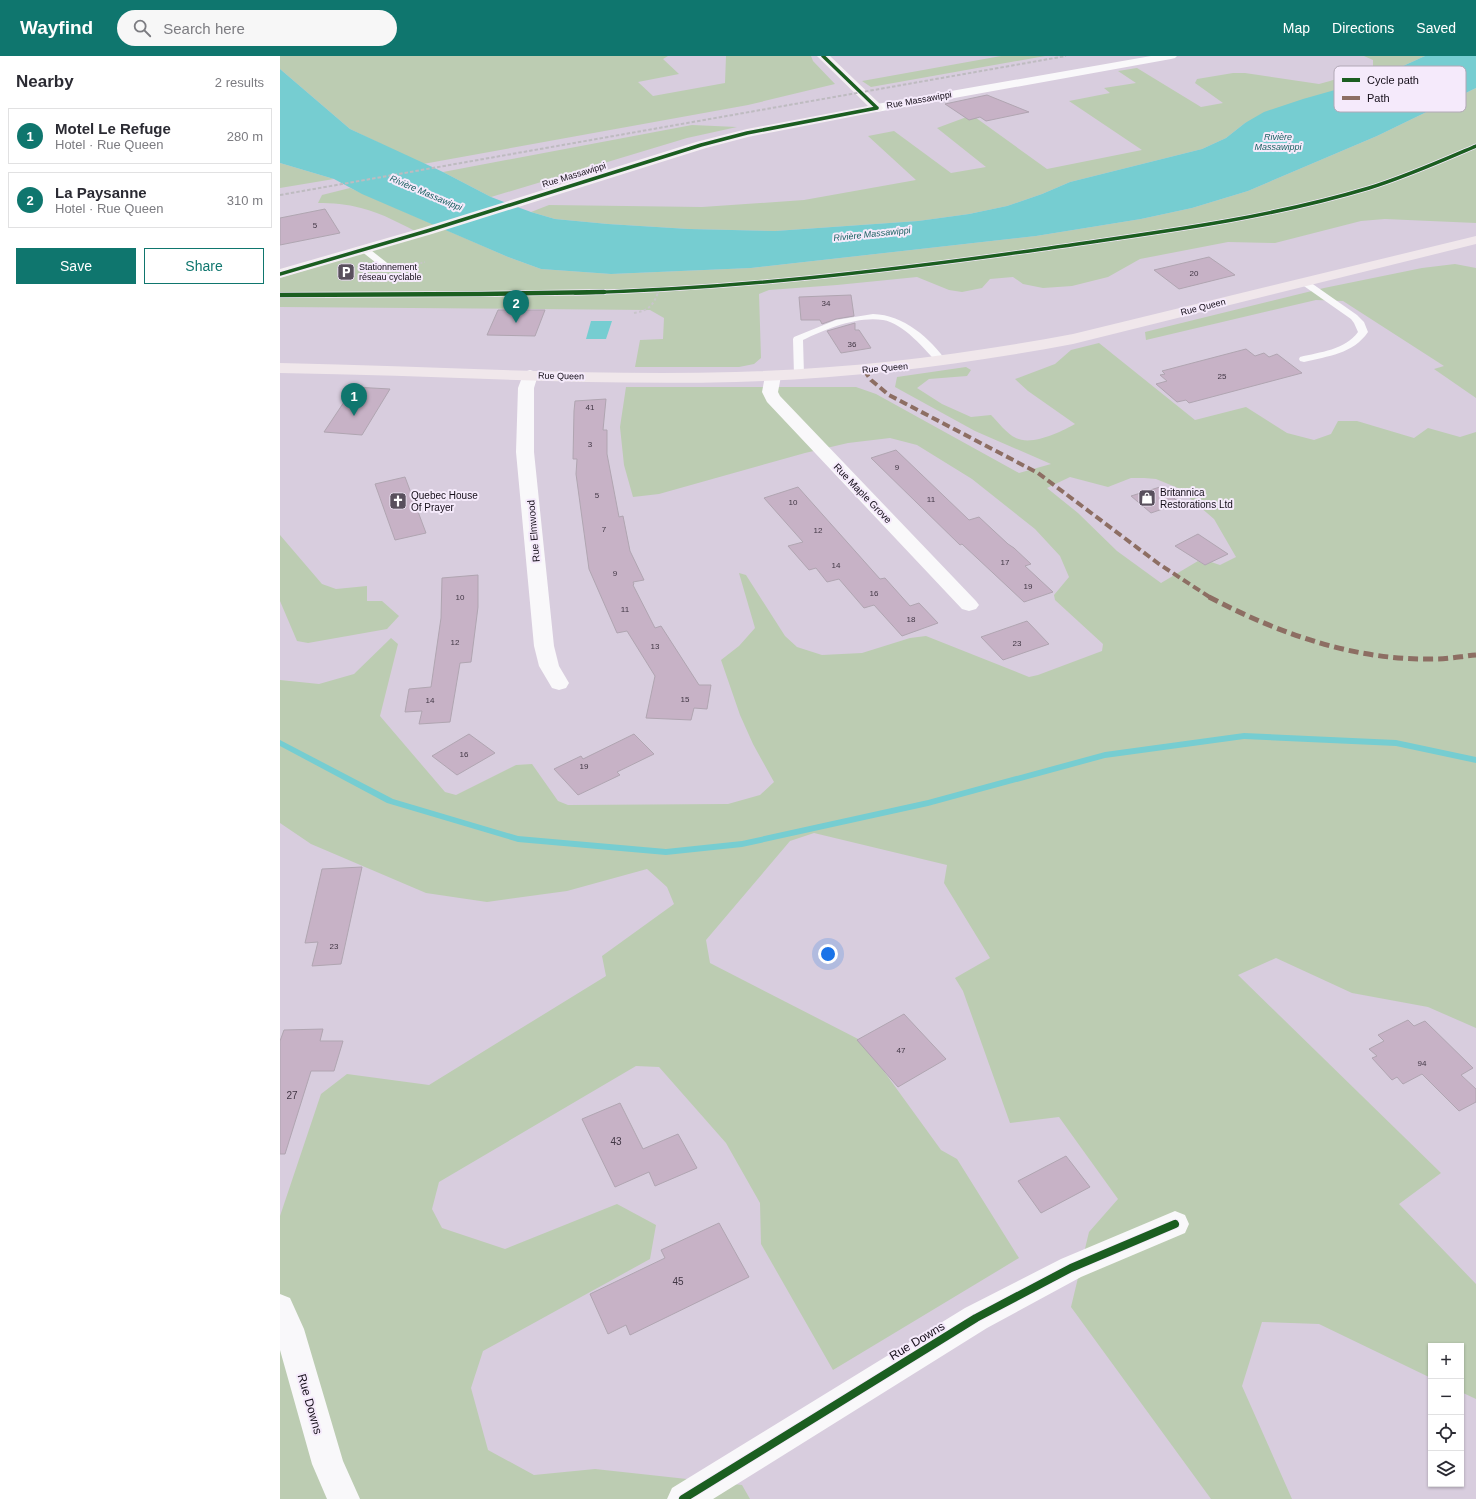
<!DOCTYPE html>
<html lang="en">
<head>
<meta charset="utf-8">
<style>
  body { margin:0; font-family:Helvetica,sans-serif; background:#f7f7f7; color:#2b2b33 }
  .controls { position:absolute; right:12px; bottom:12px; display:grid; overflow:hidden; border-radius:0px; box-shadow:0 1px 3px #0004 }
  .controls button { width:36px; height:36px; display:grid; place-items:center; padding:0; border:0; border-bottom:1px solid #e1e1e2; background:#fff; color:#2b2b33; font:20px sans-serif }
  .you { position:absolute; left:548px; top:898px; width:14px; height:14px; margin:-10px; border:3px solid #fff; border-radius:50%; background:#1a73e8; box-shadow:0 0 0 6px #1a73e833 }
  .badge { display:grid; place-items:center; width:26px; height:26px; border-radius:50%; background:#0f766e; color:#fff; font-size:13px; font-weight:700 }
  .pin { position:absolute; translate:-50% -33px; filter:drop-shadow(0 1px 2px #0008) }
  .pin::after { content:''; position:absolute; top:21px; width:14px; height:12px; background:inherit; clip-path:polygon(0 0,100% 0,50% 100%) }
  .list { margin:0; padding:0; list-style:none }
  h2 { display:flex; justify-content:space-between; align-items:center; height:52px; margin:0; padding:0 16px; font-size:17px }
  h2 small { font-size:13px; font-weight:400; color:#7c7c81 }
  .list li { display:grid; grid-template-columns:26px 1fr auto; gap:12px; align-items:center; box-sizing:border-box; height:56px; margin:0 8px 8px; padding:0 8px; border:1px solid #e1e1e2; border-radius:0px }
  .list b { display:block; font-size:15px; white-space:nowrap }
  .list p { margin:0; font-size:13px; white-space:nowrap; color:#7c7c81 }
  .list em { font-size:13px; font-style:normal; color:#7c7c81 }
  .actions { display:flex; gap:8px; padding:12px 16px }
  .actions a { flex:1; padding:9px 0; border:1px solid #0f766e; border-radius:0px; text-align:center; font-size:14px; color:#0f766e }
  .actions .main { background:#0f766e; color:#fff }
  .icon { flex:none; width:22px; height:22px; fill:none; stroke:currentColor; stroke-width:2; stroke-linecap:round; stroke-linejoin:round }
  .map { position:relative; flex:none; width:1196px; height:1443px; overflow:hidden }
  header { display:flex; align-items:center; gap:24px; box-sizing:border-box; height:56px; padding:0 20px; background:#0f766e; color:#fff }
  header strong { font-size:19px }
  nav { display:flex; gap:22px; margin-inline-start:auto; font-size:14px }
  .search { width:280px; height:36px; background:#f7f7f7; display:flex; align-items:center; gap:10px; box-sizing:border-box; padding:0 14px; border-radius:22px; color:#7c7c81; font-size:15px }
  main { display:flex }
  aside { flex:1; background:#fff }
  .map>svg:first-child { display:block }
  .green { fill:#bcccb2; fill-rule:evenodd }
  .water { fill:#76cdd1 }
  .lines { fill:none; stroke-linecap:round; stroke-linejoin:round }
  .stream { fill:#76cdd1; fill-rule:evenodd }
  .building { fill:#c7b2c6; stroke:#b0a5b1 }
  .path-far1 { stroke:#c8c5ca; stroke-width:1.5; stroke-dasharray:2 2; stroke-linecap:butt }
  .path { stroke:#c8c5ca; stroke-width:2; stroke-dasharray:2.5 2.5; stroke-linecap:butt }
  .lane { fill:#f9f8fa; fill-rule:evenodd }
  .street { fill:#f9f8fa; fill-rule:evenodd }
  .secondary { fill:#f4eff2; fill-rule:evenodd }
  .primary { fill:#f0e7eb; fill-rule:evenodd }
  .rail { stroke:#bebbc0; stroke-width:2; stroke-dasharray:3.5 2; stroke-linecap:butt }
  .quiet-far1 { stroke:#8d6e63; stroke-width:4; stroke-dasharray:8 4; stroke-linecap:butt }
  .quiet { stroke:#8d6e63; stroke-width:5; stroke-dasharray:10 5; stroke-linecap:butt }
  .cycleway-far2-casing { stroke:#f5eafb; stroke-width:5 }
  .cycleway-far1-casing { stroke:#f5eafb; stroke-width:6 }
  .cycleway-casing { stroke:#f5eafb; stroke-width:10 }
  .cycleway-far2 { stroke:#1b5e20; stroke-width:3.5 }
  .cycleway-far1 { stroke:#1b5e20; stroke-width:4.5 }
  .cycleway { stroke:#1b5e20; stroke-width:8 }
  .labels { text-anchor:middle; stroke-width:4; stroke-linejoin:round; paint-order:stroke }
  .number-label { font-size:8px; fill:#413644 }
  .far-street-label { font-size:9px; fill:#140d18; stroke:#f5eafb }
  .far-water-label { font-size:9px; font-style:italic; fill:#1a6161; stroke:#f5eafb }
  .far-poi-label { font-size:9px; fill:#140d18; stroke:#f5eafb; text-anchor:start }
  .poi-label { font-size:10px; fill:#140d18; stroke:#f5eafb; text-anchor:start }
  .street-label { font-size:10px; fill:#140d18; stroke:#f5eafb }
  .near-number-label { font-size:10px; fill:#413644 }
  .near-street-label { font-size:12px; fill:#140d18; stroke:#f5eafb }
  .key { fill:#f5eafb; stroke:#b2a8b7; stroke-width:1 }
  .key-label { font-size:11px; fill:#140d18 }
</style>
</head>
<body>
<header>
<strong>Wayfind</strong>
<div class="search"><svg class="icon" aria-label="search" viewBox="0 0 24 24"><circle cx="10" cy="10" r="6"/><path d="M15 15l6 6"/></svg>Search here</div>
<nav><a>Map</a><a>Directions</a><a>Saved</a></nav>
</header>
<main>
<aside>
<h2>Nearby<small>2 results</small></h2>
<ul class="list">
<li><span class="badge">1</span><div><b>Motel Le Refuge</b><p>Hotel · Rue Queen</p></div><em>280 m</em></li>
<li><span class="badge">2</span><div><b>La Paysanne</b><p>Hotel · Rue Queen</p></div><em>310 m</em></li>
</ul>
<div class="actions"><a class="main">Save</a><a>Share</a></div>
</aside>
<div class="map">
<svg width="1196" height="1443" viewBox="0 0 1196 1443">
  <rect width="100%" height="100%" fill="#d8cdde"/>
  <path class="green" d="M 0,0 L 388,0 L 383,3 L 399,18 L 358,26 L 373,40 L 445,27 L 446,0 L 531,0 L 533,5 L 555,28 L 468,49 L 143,108 L 70,73 L 0,13 Z
    M 721,0 L 765,0 L 591,31 L 582,25 Z
    M 1084,0 L 1145,0 L 1123,10 L 1101,26 L 1069,30 L 965,67 L 946,82 L 922,93 L 790,126 L 762,138 L 727,150 L 689,158 L 638,165 L 495,175 L 409,173 L 328,168 L 275,163 L 251,156 L 269,149 L 422,151 L 524,144 L 636,124 L 588,80 L 614,75 L 671,117 L 706,111 L 657,72 L 692,59 L 767,113 L 862,94 L 789,45 L 830,37 L 824,32 L 856,27 L 838,15 L 857,12 L 921,51 L 943,47 L 915,27 L 917,23 L 953,17 L 965,17 L 1039,28 L 1050,25 L 1093,11 L 1093,4 Z
    M 1196,32 L 1196,167 L 1105,163 L 1081,165 L 995,187 L 948,186 L 860,203 L 828,221 L 792,230 L 763,232 L 743,228 L 733,221 L 710,223 L 702,232 L 682,236 L 669,234 L 637,221 L 557,229 L 489,234 L 479,238 L 481,302 L 474,308 L 459,311 L 355,311 L 360,284 L 383,283 L 384,262 L 370,254 L 0,251 L 0,222 L 143,179 C 123,169 102,157 81,152 C 67,148 52,147 38,147 L 42,139 L 70,132 L 228,201 L 261,213 L 331,218 L 471,212 L 756,180 L 861,163 L 912,152 L 968,135 L 1097,80 Z
    M 412,69 L 457,71 L 407,82 L 211,141 L 163,116 Z
    M 0,107 L 54,123 L 0,132 Z
    M 1175,208 L 1196,212 L 1196,342 L 1154,313 L 1164,310 L 1063,245 L 1036,244 L 866,284 L 865,276 L 1044,232 L 1142,212 Z
    M 819,287 L 915,364 L 966,351 L 1007,377 L 1034,384 L 1051,378 L 1058,365 L 1077,365 L 1134,382 L 1148,372 L 1180,381 L 1196,376 L 1196,972 L 1148,951 L 1072,937 L 996,902 L 958,919 L 1161,1117 L 1119,1148 L 1196,1228 L 1196,1343 L 1181,1336 L 1181,1290 L 1151,1290 L 1151,1322 L 1039,1268 L 982,1266 L 962,1330 L 1012,1443 L 931,1443 L 791,1251 L 809,1176 L 838,1143 L 779,1061 L 730,1067 L 683,935 L 675,922 L 710,902 L 664,827 L 667,809 L 534,777 L 510,785 L 426,884 L 430,907 L 582,985 L 661,1094 L 677,1103 L 739,1202 L 553,1314 L 481,1188 L 480,1147 L 446,1087 L 379,1011 L 356,1010 L 159,1126 L 152,1153 L 162,1172 L 225,1193 L 337,1148 L 376,1169 L 370,1203 L 203,1295 L 191,1332 L 208,1394 L 254,1419 L 315,1413 L 462,1429 L 470,1443 L 0,1443 L 0,1160 L 41,1038 L 67,1018 L 149,1029 L 326,920 L 322,900 L 394,848 L 387,831 L 367,813 L 287,835 L 207,846 L 146,837 L 31,788 L 0,767 L 0,624 L 39,628 L 74,618 L 111,582 L 118,588 L 100,660 L 165,736 L 176,739 L 236,709 L 252,708 L 278,745 L 288,749 L 448,748 L 480,739 L 494,726 L 473,688 L 460,659 L 441,604 L 459,590 L 475,572 L 459,517 L 466,519 L 505,580 L 517,591 L 542,599 L 582,597 L 630,582 L 646,580 L 749,621 L 758,619 L 822,595 L 823,588 L 775,544 L 774,539 L 789,521 L 780,500 L 755,473 L 692,423 L 637,389 L 610,382 L 568,387 L 525,397 L 379,438 L 353,441 L 344,409 L 340,371 L 346,331 L 576,331 L 596,338 L 739,417 L 771,408 L 695,375 L 615,331 L 617,321 L 686,311 L 691,314 L 687,320 L 649,323 L 637,332 L 662,348 L 691,361 L 711,359 C 718,366 727,378 736,382 C 752,390 781,376 795,368 L 748,335 L 735,323 L 775,308 L 791,294 ZM 790,421 L 828,431 L 851,422 L 864,422 L 876,423 L 898,432 L 934,463 L 956,501 L 940,509 L 931,506 L 925,509 L 918,505 L 881,527 L 837,495 L 798,457 L 767,432 Z
    M 0,479 L 42,528 L 56,533 L 87,530 L 87,545 L 102,545 L 119,560 L 107,573 L 28,587 L 17,585 L 0,545 Z"/>
  <path class="water" d="M 1145,0 L 1196,0 L 1196,32 L 1097,80 L 968,135 L 912,152 L 861,163 L 756,180 L 471,212 L 331,218 L 261,213 L 228,201 L 82,138 L 54,123 L 0,107 L 0,13 L 70,73 L 163,116 L 211,141 L 251,156 L 275,163 L 328,168 L 409,173 L 495,175 L 638,165 L 689,158 L 727,150 L 762,138 L 790,126 L 922,93 L 946,82 L 965,67 L 984,56 L 1023,43 L 1069,30 L 1101,26 L 1123,10 Z
    M 311,265 L 332,265 L 326,283 L 306,283 Z"/>
  <g class="lines">
    <path class="stream" d="M 964,677 L 1116,684 L 1196,701 L 1196,707 L 1116,690 L 964,683 L 825,702 L 648,750 L 462,791 L 386,799 L 238,786 L 107,747 L 0,690 L 0,684 L 113,743 L 238,780 L 386,793 L 462,785 L 648,744 L 825,696 Z"/>
  </g>
  <path class="building" d="M 707,39 L 749,56 L 706,65 L 700,61 L 689,64 L 665,48 Z
    M 45,153 L 60,177 L 0,189 L 0,162 Z
    M 929,201 L 955,219 L 899,233 L 874,214 Z
    M 571,239 L 574,260 L 556,263 L 542,268 L 540,264 L 521,264 L 519,241 Z
    M 218,254 L 265,254 L 255,280 L 207,279 Z
    M 575,267 L 575,274 L 579,274 L 591,292 L 561,297 L 547,275 Z
    M 966,293 L 975,300 L 984,297 L 989,301 L 997,298 L 1022,317 L 909,347 L 906,344 L 897,346 L 876,328 L 887,325 L 880,319 L 885,318 L 882,315 Z
    M 74,331 L 110,333 L 82,379 L 44,376 Z
    M 326,343 L 323,374 L 327,374 L 327,398 L 339,461 L 343,460 L 350,495 L 364,524 L 353,526 L 354,528 L 353,529 L 375,572 L 381,570 L 419,629 L 431,629 L 427,653 L 414,652 L 411,664 L 366,662 L 375,620 L 347,575 L 337,577 L 309,513 L 296,418 L 297,403 L 293,403 L 294,355 L 295,345 Z
    M 616,394 L 689,464 L 699,461 L 728,488 L 734,492 L 751,508 L 745,510 L 773,536 L 744,546 L 682,488 L 680,489 L 591,402 Z
    M 125,421 L 146,477 L 115,484 L 95,428 Z
    M 518,431 L 600,523 L 605,522 L 630,550 L 639,547 L 658,567 L 622,580 L 594,549 L 584,552 L 559,523 L 547,526 L 536,512 L 529,514 L 508,490 L 523,486 L 484,442 Z
    M 880,431 L 900,447 L 871,457 L 851,440 Z
    M 918,478 L 948,498 L 925,509 L 895,490 Z
    M 198,519 L 198,551 L 191,606 L 180,607 L 170,666 L 139,668 L 142,655 L 125,656 L 129,633 L 151,631 L 161,562 L 162,522 Z
    M 747,565 L 769,588 L 723,604 L 701,581 Z
    M 189,678 L 215,697 L 177,719 L 152,700 Z
    M 354,678 L 374,698 L 337,716 L 340,719 L 298,739 L 274,713 L 301,700 L 303,703 Z
    M 82,811 L 61,908 L 32,910 L 38,886 L 25,887 L 42,813 Z
    M 624,958 L 666,1003 L 618,1031 L 577,984 Z
    M 1128,964 L 1134,970 L 1145,965 L 1193,1012 L 1181,1019 L 1196,1033 L 1196,1046 L 1179,1055 L 1142,1018 L 1123,1028 L 1117,1021 L 1112,1024 L 1092,1002 L 1097,1000 L 1089,993 L 1104,985 L 1098,979 Z
    M 43,973 L 40,985 L 63,985 L 54,1015 L 31,1015 L 5,1098 L 0,1098 L 0,985 L 4,974 Z
    M 340,1047 L 363,1093 L 398,1078 L 417,1112 L 375,1130 L 369,1116 L 335,1131 L 302,1063 Z
    M 786,1100 L 810,1131 L 761,1157 L 738,1125 Z
    M 439,1167 L 469,1221 L 350,1279 L 346,1269 L 328,1278 L 310,1238 L 385,1202 L 381,1194 Z"/>
  <g class="lines">
    <path class="path-far1" d="M 121,212 L 145,206
      M 378,237 L 379,233"/>
    <path class="path" d="M 354,257 C 368,255 374,249 378,236"/>
    <path class="lane" d="M 84,190 L 87,191 L 106,206 L 108,208 L 106,210 L 100,210 L 81,195 L 79,193 Z
      M 1024,223 L 1027,224 L 1077,259 L 1084,266 L 1088,276 C 1073,298 1048,300 1024,306 L 1020,305 L 1019,303 L 1020,301 C 1040,296 1065,294 1078,276 L 1074,267 L 1071,263 L 1021,228 L 1019,226 L 1021,224 Z
      M 593,258 C 624,259 650,282 667,306 L 662,309 L 658,308 C 646,294 623,267 603,264 C 577,260 546,273 523,284 L 524,319 L 519,322 L 515,321 L 514,319 L 513,283 L 514,281 L 556,264 Z"/>
    <path class="street" d="M 871,0 L 897,0 L 895,2 L 891,3 L 597,56 L 593,55 L 591,52 L 593,49 L 597,48 Z
      M 250,314 L 256,316 L 258,319 L 254,332 L 254,396 L 274,590 L 279,610 L 289,627 L 286,632 L 279,634 L 272,632 L 259,610 L 254,590 L 236,396 L 238,332 L 244,316 Z
      M 493,315 L 499,317 L 501,320 L 498,336 L 500,340 L 696,545 L 699,549 L 696,553 L 689,555 L 682,553 L 487,346 L 482,336 L 485,320 L 487,317 Z
      M 895,1155 L 905,1159 L 909,1168 L 905,1177 L 801,1221 L 707,1272 L 433,1443 L 387,1443 L 392,1432 L 685,1252 L 781,1203 Z
      M 0,1238 L 10,1242 L 24,1273 L 63,1405 L 80,1443 L 47,1443 L 32,1408 L 0,1294 Z"/>
    <path class="secondary" d="M 537,0 L 550,0 L 601,49 L 603,52 L 601,55 L 468,81 L 426,92 L 152,178 L 0,222 L 0,213 L 142,172 L 416,86 L 467,73 L 588,50 Z"/>
    <path class="primary" d="M 1196,180 L 1196,188 L 793,288 C 682,309 569,323 456,326 C 304,330 152,319 0,317 L 0,307 C 152,310 304,320 456,316 C 569,313 681,299 793,278 Z"/>
    <path class="rail" d="M 0,139 L 786,0"/>
    <path class="quiet-far1" d="M 584,314 L 591,324 L 609,339 L 758,417 L 879,508 L 931,542"/>
    <path class="quiet" d="M 929,541 C 1000,578 1075,605 1156,603 C 1170,603 1183,600 1196,599"/>
    <defs>
      <path id="cycleway-far2" d="M 543,0 L 597,52
        M 0,218 L 147,175 L 421,89 L 467,77 L 597,52
        M 295,237 C 452,233 608,215 763,193 C 872,177 982,164 1089,132 C 1125,121 1161,105 1196,90"/>
      <path id="cycleway-far1" d="M 0,239 L 201,238 L 324,236"/>
      <path id="cycleway" d="M 403,1443 L 696,1262 L 791,1212 L 895,1168"/>
    </defs>
    <use href="#cycleway-far2" class="cycleway-far2-casing"/>
    <use href="#cycleway-far1" class="cycleway-far1-casing"/>
    <use href="#cycleway" class="cycleway-casing"/>
    <use href="#cycleway-far2" class="cycleway-far2"/>
    <use href="#cycleway-far1" class="cycleway-far1"/>
    <use href="#cycleway" class="cycleway"/>
  </g>
  <defs>
    <symbol id="parking-square" viewBox="-11 -11 22 22"><rect x="-9" y="-9" width="18" height="18" rx="4" fill="#59505d" stroke="#f5eafb"/><path d="M-3.5-5.5H1a3.5 3.5 0 0 1 0 7H-1V5.5H-3.5ZM-1-3.4V-.6H.8a1.4 1.4 0 0 0 0-2.8Z" fill="#fff"/></symbol>
    <symbol id="shop-square" viewBox="-11 -11 22 22"><rect x="-9" y="-9" width="18" height="18" rx="4" fill="#59505d" stroke="#f5eafb"/><path d="M-5-2.5h2.3a2.7 3.5 0 0 1 5.4 0H5L5.5 6h-11ZM-1.5-2.5h3a1.5 2.3 0 0 0-3 0Z" fill="#fff"/></symbol>
    <symbol id="church-square" viewBox="-11 -11 22 22"><rect x="-9" y="-9" width="18" height="18" rx="4" fill="#59505d" stroke="#f5eafb"/><path d="M-1.2-6h2.4v3.5h3.3v2.4h-3.3V6h-2.4V-.1h-3.3v-2.4h3.3Z" fill="#fff"/></symbol>
  </defs>
  <g fill-rule="evenodd">
    <use href="#parking-square" x="56" y="206" width="20" height="20"/>
    <use href="#shop-square" x="857" y="432" width="20" height="20"/>
    <use href="#church-square" x="108" y="435" width="20" height="20"/>
  </g>
  <g class="labels">
    <g class="number-label">
      <text x="35" y="172">5</text>
      <text x="914" y="220">20</text>
      <text x="546" y="250">34</text>
      <text x="572" y="291">36</text>
      <text x="942" y="323">25</text>
      <text x="310" y="354">41</text>
      <text x="310" y="391">3</text>
      <text x="617" y="414">9</text>
      <text x="317" y="442">5</text>
      <text x="651" y="446">11</text>
      <text x="513" y="449">10</text>
      <text x="324" y="476">7</text>
      <text x="538" y="477">12</text>
      <text x="725" y="509">17</text>
      <text x="556" y="512">14</text>
      <text x="335" y="520">9</text>
      <text x="748" y="533">19</text>
      <text x="594" y="540">16</text>
      <text x="180" y="544">10</text>
      <text x="345" y="556">11</text>
      <text x="631" y="566">18</text>
      <text x="175" y="589">12</text>
      <text x="737" y="590">23</text>
      <text x="375" y="593">13</text>
      <text x="405" y="646">15</text>
      <text x="150" y="647">14</text>
      <text x="184" y="701">16</text>
      <text x="304" y="713">19</text>
      <text x="54" y="893">23</text>
      <text x="621" y="997">47</text>
      <text x="1142" y="1010">94</text>
    </g>
    <g class="far-street-label">
      <text transform="translate(639 44) rotate(-10)" y="3">Rue Massawippi</text>
      <text transform="translate(294 119) rotate(-17)" y="3">Rue Massawippi</text>
      <text transform="translate(923 251) rotate(-14)" y="3">Rue Queen</text>
      <text transform="translate(605 312) rotate(-5)" y="3">Rue Queen</text>
      <text transform="translate(281 320) rotate(1)" y="3">Rue Queen</text>
    </g>
    <g class="far-water-label">
      <text x="998" y="84">Rivière<tspan x="998" dy="10">Massawippi</tspan></text>
      <text transform="translate(146 137) rotate(23)" y="3">Rivière Massawippi</text>
      <text transform="translate(592 178) rotate(-6)" y="3">Rivière Massawippi</text>
    </g>
    <g class="far-poi-label">
      <text x="79" y="214">Stationnement<tspan x="79" dy="10">réseau cyclable</tspan></text>
    </g>
    <g class="poi-label">
      <text x="880" y="440">Britannica<tspan x="880" dy="12">Restorations Ltd</tspan></text>
      <text x="131" y="443">Quebec House<tspan x="131" dy="12">Of Prayer</tspan></text>
    </g>
    <g class="street-label">
      <text transform="translate(583 437) rotate(46)" y="4">Rue Maple Grove</text>
      <text transform="translate(253 475) rotate(-95)" y="4">Rue Elmwood</text>
    </g>
    <g class="near-number-label">
      <text x="12" y="1043">27</text>
      <text x="336" y="1089">43</text>
      <text x="398" y="1229">45</text>
    </g>
    <g class="near-street-label">
      <text transform="translate(637 1285) rotate(-31)" y="4">Rue Downs</text>
      <text transform="translate(30 1348) rotate(74)" y="4">Rue Downs</text>
    </g>
  </g>
  <rect x="1054" y="10" width="132" height="46" rx="6" class="key"/>
  <rect x="1062" y="22" width="18" height="4" fill="#1b5e20"/>
  <rect x="1062" y="40" width="18" height="4" fill="#8d6e63"/>
  <g class="key-label">
    <text x="1087" y="28">Cycle path</text>
    <text x="1087" y="46">Path</text>
  </g>
</svg>
<div class="controls">
<button>+</button>
<button>−</button>
<button><svg class="icon" aria-label="locate" viewBox="0 0 24 24"><circle cx="12" cy="12" r="6"/><path d="M12 2v4M12 18v4M2 12h4M18 12h4"/></svg></button>
<button><svg class="icon" aria-label="layers" viewBox="0 0 24 24"><path d="M12 4l9 5-9 5-9-5zM3 14l9 5 9-5"/></svg></button>
</div>
<div class="you"></div>
<div class="pin badge" style="left:74px;top:360px">1</div>
<div class="pin badge" style="left:236px;top:267px">2</div>
</div>
</main>
</body>
</html>
